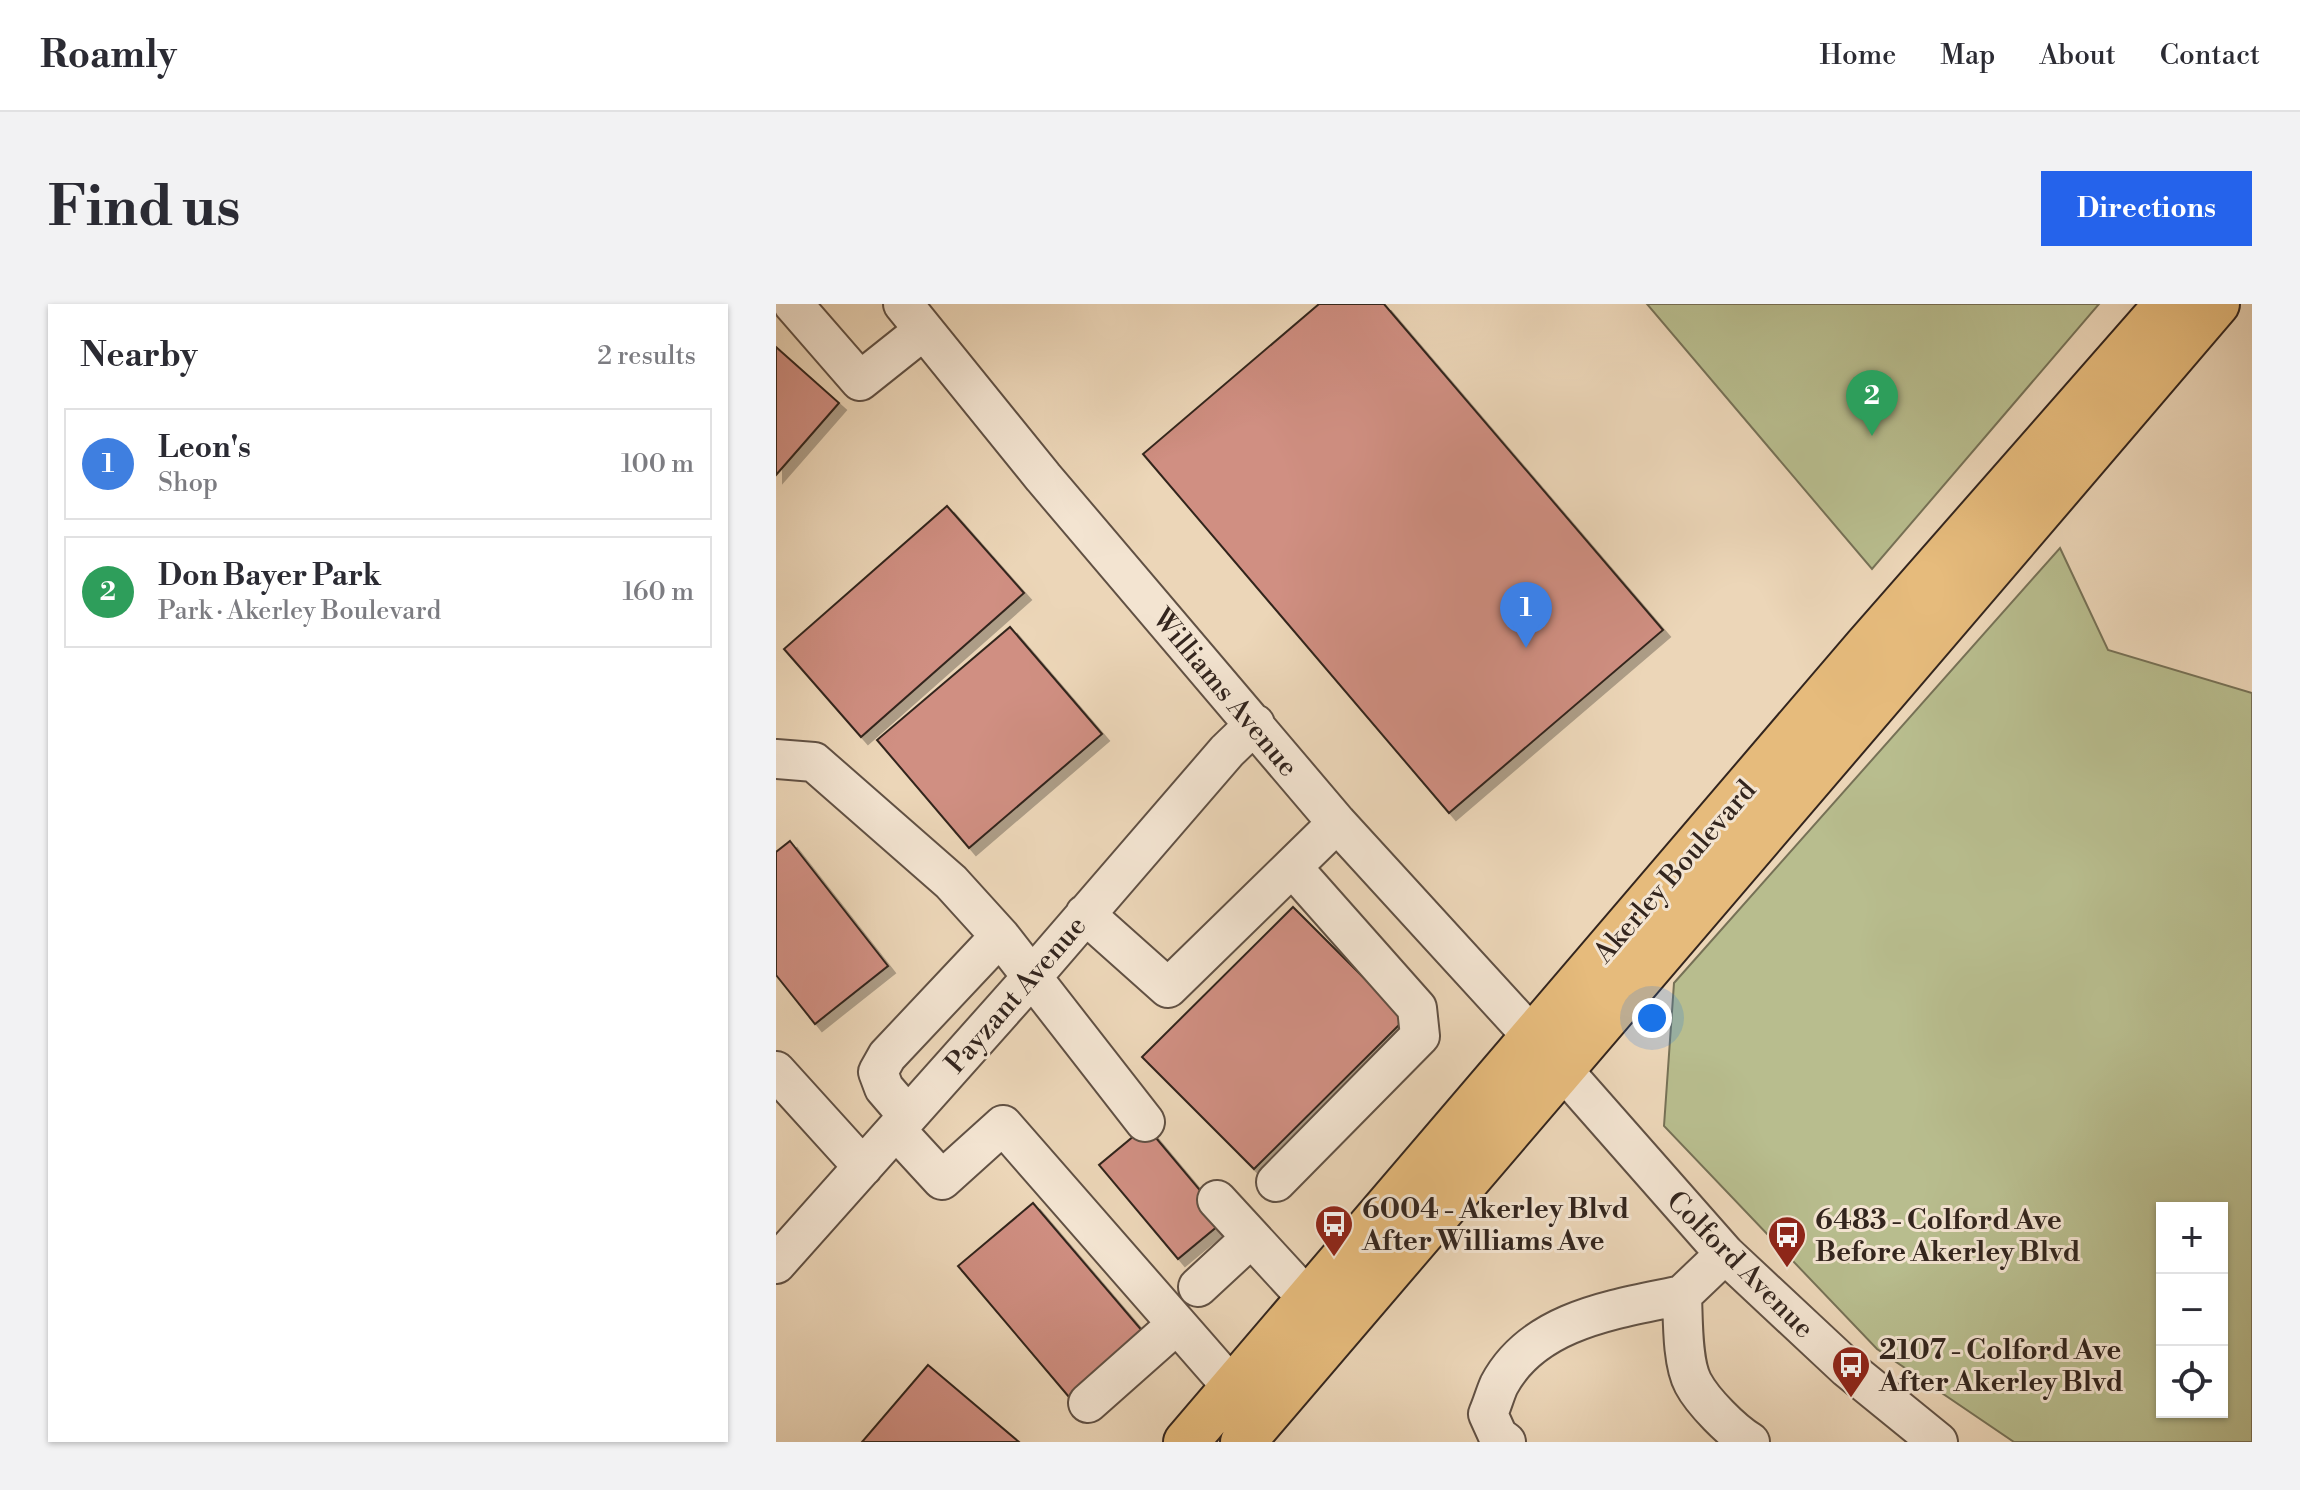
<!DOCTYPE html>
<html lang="en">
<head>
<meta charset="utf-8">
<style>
  body { margin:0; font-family:"Libre Bodoni",serif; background:#f2f2f3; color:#2b2b33 }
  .controls { position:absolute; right:24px; bottom:24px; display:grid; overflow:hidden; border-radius:0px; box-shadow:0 2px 6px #0004 }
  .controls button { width:72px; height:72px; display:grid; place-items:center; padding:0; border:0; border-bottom:2px solid #e1e1e2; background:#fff; color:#2b2b33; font:40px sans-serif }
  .you { position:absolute; left:876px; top:714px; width:28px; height:28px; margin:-20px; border:6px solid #fff; border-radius:50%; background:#1a73e8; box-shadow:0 0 0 12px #1a73e833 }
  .badge { display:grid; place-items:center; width:52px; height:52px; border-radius:50%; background:#2563eb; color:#fff; font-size:26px; font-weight:700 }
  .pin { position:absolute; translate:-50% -66px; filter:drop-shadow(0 2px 4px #0008) }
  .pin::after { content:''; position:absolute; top:42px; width:28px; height:24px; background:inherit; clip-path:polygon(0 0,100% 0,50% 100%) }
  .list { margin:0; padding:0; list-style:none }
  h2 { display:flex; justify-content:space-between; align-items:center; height:104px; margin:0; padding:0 32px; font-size:34px }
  h2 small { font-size:26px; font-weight:400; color:#7c7c81 }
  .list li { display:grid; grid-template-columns:52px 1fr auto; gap:24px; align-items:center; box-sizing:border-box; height:112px; margin:0 16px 16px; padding:0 16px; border:2px solid #e1e1e2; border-radius:0px }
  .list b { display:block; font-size:30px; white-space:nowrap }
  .list p { margin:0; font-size:26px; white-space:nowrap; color:#7c7c81 }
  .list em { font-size:26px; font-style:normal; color:#7c7c81 }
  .icon { flex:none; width:44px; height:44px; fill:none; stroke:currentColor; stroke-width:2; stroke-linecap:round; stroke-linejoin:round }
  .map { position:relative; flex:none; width:1476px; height:1138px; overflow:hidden; border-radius:0px }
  header { display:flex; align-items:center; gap:48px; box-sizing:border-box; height:112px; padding:0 40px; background:#fff; border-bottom:2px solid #e1e1e2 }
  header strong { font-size:38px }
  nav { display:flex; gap:44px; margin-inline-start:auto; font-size:28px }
  .intro { display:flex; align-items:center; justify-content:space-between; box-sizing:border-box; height:192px; padding:0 48px }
  h1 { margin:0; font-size:56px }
  .button { padding:20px 36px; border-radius:0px; background:#2563eb; color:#fff; font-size:28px; font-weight:700 }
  main { display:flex; gap:48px; padding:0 48px }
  aside { flex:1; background:#fff; border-radius:0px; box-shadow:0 2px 6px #0004 }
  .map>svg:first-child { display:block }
  .green { fill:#b8bd8e; stroke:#767156; stroke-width:2; fill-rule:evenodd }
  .building { fill:#d08f82; stroke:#33251e; stroke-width:2; filter:url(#shadow) }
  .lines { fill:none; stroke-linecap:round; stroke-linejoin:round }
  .minor-casing { stroke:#615144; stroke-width:42 }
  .major-casing { stroke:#33251e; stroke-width:48 }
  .minor { stroke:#f3e4d1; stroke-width:38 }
  .major { stroke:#e6bb7c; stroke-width:44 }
  .labels { text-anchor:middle; stroke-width:6; stroke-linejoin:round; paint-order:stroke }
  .street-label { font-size:28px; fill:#33251e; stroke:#f3e4d1 }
  .poi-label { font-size:28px; font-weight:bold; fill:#33251e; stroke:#f3e4d1; text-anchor:start }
</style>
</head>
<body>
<header>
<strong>Roamly</strong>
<nav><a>Home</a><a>Map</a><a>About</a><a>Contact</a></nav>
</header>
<div class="intro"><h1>Find us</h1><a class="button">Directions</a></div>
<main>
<aside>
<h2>Nearby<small>2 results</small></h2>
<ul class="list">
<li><span class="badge" style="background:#3f7fe0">1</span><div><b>Leon's</b><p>Shop</p></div><em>100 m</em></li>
<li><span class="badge" style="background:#2e9e5b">2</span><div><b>Don Bayer Park</b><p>Park · Akerley Boulevard</p></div><em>160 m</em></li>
</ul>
</aside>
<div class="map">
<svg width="1476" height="1138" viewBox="0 0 1476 1138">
  <defs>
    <filter id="shadow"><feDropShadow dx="7" dy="7" stdDeviation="0" flood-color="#0004"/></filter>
  </defs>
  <rect width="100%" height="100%" fill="#ecd6b8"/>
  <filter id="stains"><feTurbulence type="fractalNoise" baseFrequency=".0025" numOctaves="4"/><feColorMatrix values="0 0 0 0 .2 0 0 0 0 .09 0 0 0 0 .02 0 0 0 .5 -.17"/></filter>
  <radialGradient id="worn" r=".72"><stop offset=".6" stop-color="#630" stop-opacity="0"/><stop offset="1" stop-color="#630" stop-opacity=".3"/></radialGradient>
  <path class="green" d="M 871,0 L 1323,0 L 1096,265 Z
    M 1284,244 L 1332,346 L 1476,389 L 1476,1138 L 1238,1138 L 1101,1045 L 888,822 L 898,679 ZM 1446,904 L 1446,1108 L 1386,1108 L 1386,904 Z"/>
  <path class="building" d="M 543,0 L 608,0 L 887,326 L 673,509 L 367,150 Z
    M 0,43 L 63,99 L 0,171 Z
    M 171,202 L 248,289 L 85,433 L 8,345 Z
    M 234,323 L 326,430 L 193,544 L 101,436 Z
    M 14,537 L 112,662 L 39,720 L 0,671 L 0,548 Z
    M 517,603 L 629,715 L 478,865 L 366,753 Z
    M 370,822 L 449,916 L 402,955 L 323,861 Z
    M 257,899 L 368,1029 L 293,1093 L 182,962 Z
    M 152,1061 L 243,1138 L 86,1138 Z"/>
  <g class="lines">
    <defs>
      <path id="minor" d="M 17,0 L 84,77 L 148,26
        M 127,0 L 267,173 L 561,519 L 786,765 L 949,950 L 1071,1064 L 1162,1138
        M 0,455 L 38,458 L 175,578 L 224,632 L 369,818
        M 309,610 L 392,684 L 516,563
        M 0,767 L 87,863
        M 132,812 L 108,784 L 102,768 L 111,752 L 224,632
        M 120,826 L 166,876 L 227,821 L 457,1084
        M 500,878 L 644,732 L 641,704 L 516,563 L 561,519
        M 441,896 L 532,995
        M 949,950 L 906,991 C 907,1015 906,1059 917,1079 C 927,1098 956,1127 974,1138
        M 0,960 L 255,674 L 451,447 L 479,420
        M 422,983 L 475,934
        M 312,1099 L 400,1021
        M 730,1138 L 722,1132 L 712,1110 C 716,1101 719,1090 723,1081 C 758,1015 841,1005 906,991"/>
      <path id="major" d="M 410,1138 L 1090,343 L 1391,0
        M 467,1138 L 1441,0"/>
    </defs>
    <use href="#minor" class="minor-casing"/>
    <use href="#major" class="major-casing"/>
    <use href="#minor" class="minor"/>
    <use href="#major" class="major"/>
  </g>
  <defs>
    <symbol id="bus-pin" viewBox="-11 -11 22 30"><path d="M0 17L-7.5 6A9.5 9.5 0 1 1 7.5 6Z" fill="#8f2418" stroke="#f3e4d1"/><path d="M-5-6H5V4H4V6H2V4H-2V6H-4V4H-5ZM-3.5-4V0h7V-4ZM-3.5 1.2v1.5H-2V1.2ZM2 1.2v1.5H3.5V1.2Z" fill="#fff"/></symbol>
  </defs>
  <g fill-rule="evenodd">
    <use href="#bus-pin" x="536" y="898" width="44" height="60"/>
    <use href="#bus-pin" x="989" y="909" width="44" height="60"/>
    <use href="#bus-pin" x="1053" y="1039" width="44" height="60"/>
  </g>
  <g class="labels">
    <g class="street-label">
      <text transform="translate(450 388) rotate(50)" y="10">Williams Avenue</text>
      <text transform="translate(898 567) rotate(-49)" y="10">Akerley Boulevard</text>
      <text transform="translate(239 690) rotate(-49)" y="10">Payzant Avenue</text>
      <text transform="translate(965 960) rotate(45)" y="10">Colford Avenue</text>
    </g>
    <g class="poi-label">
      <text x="586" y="914">6004 - Akerley Blvd<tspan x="586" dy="32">After Williams Ave</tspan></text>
      <text x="1039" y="925">6483 - Colford Ave<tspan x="1039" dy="32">Before Akerley Blvd</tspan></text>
      <text x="1103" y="1055">2107 - Colford Ave<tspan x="1103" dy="32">After Akerley Blvd</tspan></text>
    </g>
  </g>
  <rect width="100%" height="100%" filter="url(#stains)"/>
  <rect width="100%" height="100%" fill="url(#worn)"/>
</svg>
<div class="controls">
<button>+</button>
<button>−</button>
<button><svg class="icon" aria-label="locate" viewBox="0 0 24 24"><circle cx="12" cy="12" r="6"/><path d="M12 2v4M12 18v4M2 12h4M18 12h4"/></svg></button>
</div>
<div class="you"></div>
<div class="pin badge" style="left:750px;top:344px;background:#3f7fe0">1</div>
<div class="pin badge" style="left:1096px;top:132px;background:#2e9e5b">2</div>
</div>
</main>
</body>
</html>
